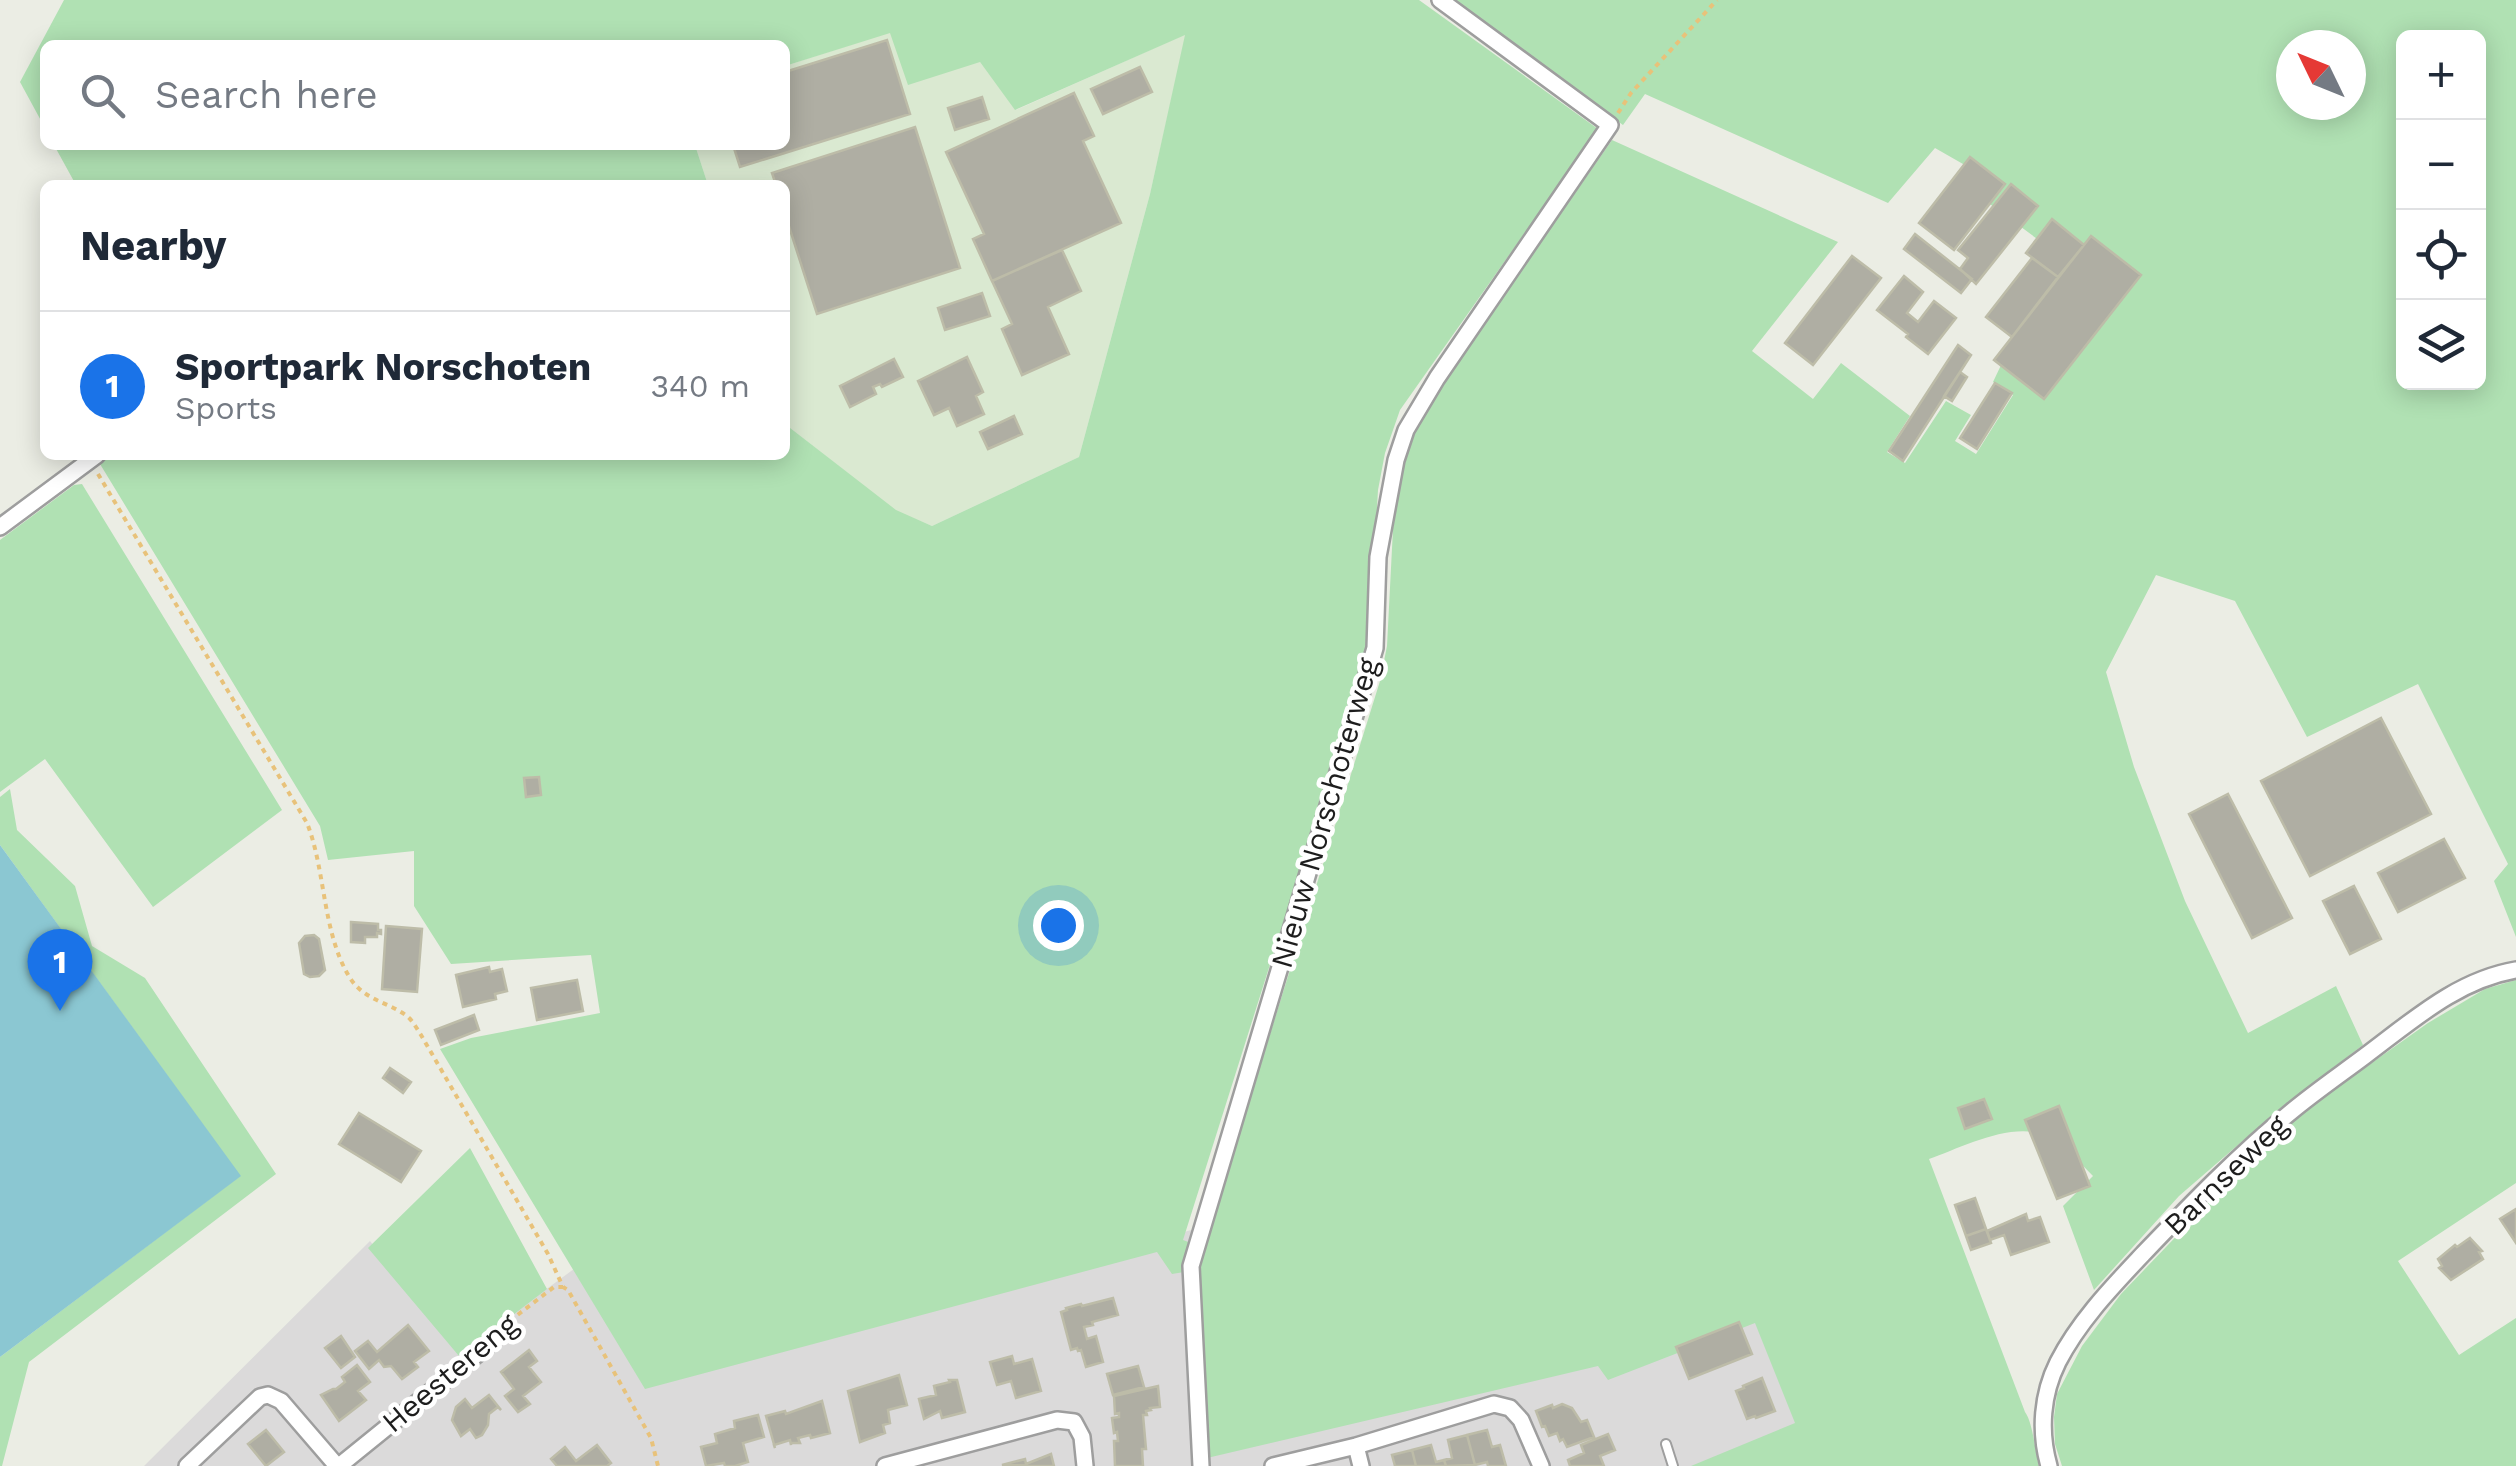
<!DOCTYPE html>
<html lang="en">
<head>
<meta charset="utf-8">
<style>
  body { margin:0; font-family:"Work Sans",sans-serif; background:#f6f6f7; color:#1f2937 }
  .controls { position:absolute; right:30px; top:30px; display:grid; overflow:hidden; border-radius:15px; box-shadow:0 5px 25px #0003 }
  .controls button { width:90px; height:90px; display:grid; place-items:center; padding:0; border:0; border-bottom:2px solid #e0e1e3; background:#fff; color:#1f2937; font:50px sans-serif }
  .compass { position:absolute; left:2276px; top:30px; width:90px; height:90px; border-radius:50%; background:#fff; box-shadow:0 5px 25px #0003; rotate:313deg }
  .you { position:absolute; left:1058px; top:925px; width:35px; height:35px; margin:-25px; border:8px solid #fff; border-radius:50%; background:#1a73e8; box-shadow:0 0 0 15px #1a73e833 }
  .badge { display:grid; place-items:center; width:65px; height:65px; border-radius:50%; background:#1a73e8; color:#fff; font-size:32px; font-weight:700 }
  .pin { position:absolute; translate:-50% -82px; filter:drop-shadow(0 2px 5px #0008) }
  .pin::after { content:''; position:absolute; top:52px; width:35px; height:30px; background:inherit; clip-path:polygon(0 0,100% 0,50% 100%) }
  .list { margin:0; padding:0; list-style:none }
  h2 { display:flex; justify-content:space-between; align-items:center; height:130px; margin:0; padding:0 40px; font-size:42px }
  h2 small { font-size:32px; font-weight:400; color:#747a83 }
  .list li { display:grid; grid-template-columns:65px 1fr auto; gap:30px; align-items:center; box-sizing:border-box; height:150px; padding:0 40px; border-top:2px solid #e0e1e3 }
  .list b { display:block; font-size:38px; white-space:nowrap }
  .list p { margin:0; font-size:32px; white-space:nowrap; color:#747a83 }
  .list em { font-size:32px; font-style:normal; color:#747a83 }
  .icon { flex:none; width:55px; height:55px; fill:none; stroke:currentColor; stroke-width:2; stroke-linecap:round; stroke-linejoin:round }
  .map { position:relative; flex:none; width:2516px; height:1466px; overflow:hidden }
  .search { position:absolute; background:#fff; box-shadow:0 5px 25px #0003; left:40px; top:40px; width:750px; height:110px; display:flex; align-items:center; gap:25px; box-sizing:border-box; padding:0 35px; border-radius:15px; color:#747a83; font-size:38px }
  .panel { position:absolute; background:#fff; box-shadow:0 5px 25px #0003; left:40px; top:180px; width:750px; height:280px; border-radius:15px }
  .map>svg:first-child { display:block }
  .residential { fill:#dbdada }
  .farmland { fill:#dae9d1 }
  .grass { fill:#b0e1b3; fill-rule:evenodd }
  .pitch { fill:#8bc7d2 }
  .building { fill:#afaea3; stroke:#bdbca8; stroke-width:2.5 }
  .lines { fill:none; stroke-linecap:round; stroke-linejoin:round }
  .lane-casing { stroke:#9e9e9e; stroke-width:12 }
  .street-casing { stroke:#9e9e9e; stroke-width:20 }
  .path { stroke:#e8c27a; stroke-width:4; stroke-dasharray:5 5; stroke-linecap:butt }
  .lane { stroke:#fff; stroke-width:8 }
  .street { stroke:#fff; stroke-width:15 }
  .labels { text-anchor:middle; stroke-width:9; stroke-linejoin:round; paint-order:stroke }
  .street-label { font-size:30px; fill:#1d1d1d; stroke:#fff }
</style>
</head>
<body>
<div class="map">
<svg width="2516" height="1466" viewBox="0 0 2516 1466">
  <rect width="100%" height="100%" fill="#ebede4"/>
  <path class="residential" d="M 1220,1222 L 1759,1314 L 1805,1425 L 1712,1466 L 144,1466 L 370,1241 L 459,1353 L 578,1266 L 650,1381 Z"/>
  <path class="farmland" d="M 890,32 L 980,62 L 1016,110 L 1186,34 L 1150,194 L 1079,457 L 932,526 L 896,511 L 785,424 L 785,185 L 708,185 L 695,145 L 785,145 L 785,66 Z"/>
  <path class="grass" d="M 64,0 L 1419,0 L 1598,129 L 1400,410 L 1385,453 L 1378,490 L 1369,651 L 1183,1240 L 1191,1243 L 1184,1272 L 1172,1274 L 1157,1252 L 645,1389 L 440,1049 L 471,1038 L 600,1013 L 591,955 L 451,964 L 414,906 L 414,851 L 328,860 L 320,826 L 100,464 L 112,455 L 785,455 L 785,424 L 896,510 L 932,526 L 1079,457 L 1150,194 L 1185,35 L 1015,110 L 980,62 L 908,85 L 890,33 L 785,66 L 785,45 L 45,45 L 45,128 L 20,82 Z
    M 1452,0 L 2516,0 L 2516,937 L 2494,881 L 2508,864 L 2418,684 L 2307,737 L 2235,601 L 2156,575 L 2106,672 L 2134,767 L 2185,901 L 2248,1033 L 2336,986 L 2363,1045 L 2283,1106 L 2179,1196 L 2094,1290 L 2063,1206 L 2093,1176 C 2082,1165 2065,1146 2052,1138 C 2016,1118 1963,1147 1929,1159 L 2025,1412 C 2033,1423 2035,1451 2039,1466 L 1691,1466 L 1795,1423 L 1755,1323 L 1608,1380 L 1598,1366 L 1207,1458 L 1195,1275 L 1380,681 L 1387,646 L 1395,490 L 1415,425 L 1435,394 L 1612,140 L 1838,242 L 1752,351 L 1813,399 L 1841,363 L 1910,416 L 1887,452 L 1905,463 L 1946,401 L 1971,415 L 1955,441 L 1976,454 L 2013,395 L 1993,382 L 2003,361 L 2078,269 L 1972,191 L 1984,176 L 1935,148 L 1888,203 L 1645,94 L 1623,125 ZM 2404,38 L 2478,38 L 2478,382 L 2404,382 ZM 2291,45 L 2351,45 L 2351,105 L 2291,105 Z
    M 54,145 L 695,145 L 708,185 L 76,185 Z
    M 82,484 L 282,810 L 153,907 L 45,759 L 0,792 L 0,540 L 74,485 Z
    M 10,789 L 17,830 L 75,886 L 92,946 L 145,978 L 276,1174 L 29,1362 L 2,1466 L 0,1466 L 0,1357 L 240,1176 L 0,845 L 0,797 Z
    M 2516,980 L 2516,1183 L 2398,1261 L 2459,1355 L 2516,1318 L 2516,1466 L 2062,1466 L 2055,1444 L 2054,1417 L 2057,1394 L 2082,1346 L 2121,1294 L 2280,1128 L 2428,1023 L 2485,989 Z
    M 470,1148 L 547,1289 L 459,1356 L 368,1248 Z"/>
  <path class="pitch" d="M 0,845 L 241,1176 L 0,1357 Z"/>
  <path class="building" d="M 887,40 L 910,114 L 740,167 L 733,145 L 785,145 L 785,72 Z
    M 1140,67 L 1152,92 L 1103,114 L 1091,89 Z
    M 1074,93 L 1094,136 L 1083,141 L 1121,223 L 992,281 L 973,239 L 984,234 L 946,152 Z
    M 982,97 L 989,119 L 955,130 L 948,108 Z
    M 915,127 L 960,268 L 817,314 L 785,214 L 785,185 L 776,185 L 772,173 Z
    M 1970,157 L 2005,184 L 1954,250 L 1919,223 Z
    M 2011,184 L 2038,206 L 1976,284 L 1960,269 L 1968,258 L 1958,250 Z
    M 2052,219 L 2084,245 L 2058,277 L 2026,253 Z
    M 1915,234 L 1972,279 L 1961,293 L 1904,249 Z
    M 2091,236 L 2141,275 L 2044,399 L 1994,360 Z
    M 1062,250 L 1081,291 L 1048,307 L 1069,354 L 1022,375 L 1002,329 L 1012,324 L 992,281 Z
    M 1852,256 L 1881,278 L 1813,365 L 1785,343 Z
    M 2032,258 L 2058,277 L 2012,337 L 1986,317 Z
    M 1904,276 L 1923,292 L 1907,313 L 1918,322 L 1934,301 L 1956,318 L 1928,354 L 1906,337 L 1908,334 L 1877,310 Z
    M 982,293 L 990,316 L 945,330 L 938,308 Z
    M 1958,345 L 1971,355 L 1903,461 L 1889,451 Z
    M 967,357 L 983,392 L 976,396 L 984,414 L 957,426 L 949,408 L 934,415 L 918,381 Z
    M 894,359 L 903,377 L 882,387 L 880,384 L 873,387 L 876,394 L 850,407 L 840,386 Z
    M 1960,372 L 1967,377 L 1952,401 L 1944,396 Z
    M 1995,383 L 2012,393 L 1977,449 L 1960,438 Z
    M 1014,416 L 1022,434 L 988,449 L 980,432 Z
    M 2381,718 L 2431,814 L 2310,876 L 2261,781 Z
    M 539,777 L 541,795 L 526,797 L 524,778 Z
    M 2228,794 L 2292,918 L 2252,938 L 2189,814 Z
    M 2444,839 L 2465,878 L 2398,912 L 2378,873 Z
    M 2354,886 L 2381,939 L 2350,954 L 2323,901 Z
    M 351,922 L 378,924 L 378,930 L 381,930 L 381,934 L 377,933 L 377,937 L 365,937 L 365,943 L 351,942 Z
    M 386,926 L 422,929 L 417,992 L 382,989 Z
    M 314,935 L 319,939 L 325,970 L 319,976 L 310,977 L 304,974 L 299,943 L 305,936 Z
    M 489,967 L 490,972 L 502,969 L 507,991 L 495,994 L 496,999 L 463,1007 L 456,975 Z
    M 577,980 L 583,1011 L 537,1020 L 531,988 Z
    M 474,1015 L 479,1030 L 441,1045 L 435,1030 Z
    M 390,1068 L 411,1082 L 403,1093 L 383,1078 Z
    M 1984,1099 L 1992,1119 L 1965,1129 L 1958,1108 Z
    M 2059,1106 L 2090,1186 L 2057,1199 L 2025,1120 Z
    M 359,1113 L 421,1151 L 401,1182 L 339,1144 Z
    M 1975,1198 L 1986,1229 L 1966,1236 L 1955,1205 Z
    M 2516,1209 L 2516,1243 L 2500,1219 Z
    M 2026,1214 L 2028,1221 L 2040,1217 L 2049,1242 L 2011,1255 L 2004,1235 L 1990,1240 L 1987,1231 Z
    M 1986,1229 L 1991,1243 L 1971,1250 L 1966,1236 Z
    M 2470,1238 L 2482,1251 L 2479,1252 L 2483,1259 L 2451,1280 L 2439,1268 L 2442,1266 L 2438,1259 L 2455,1245 L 2457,1247 Z
    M 1113,1298 L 1118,1315 L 1092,1322 L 1093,1325 L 1084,1327 L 1087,1339 L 1096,1336 L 1103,1362 L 1086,1367 L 1081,1350 L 1078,1351 L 1077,1348 L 1071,1350 L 1061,1312 L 1067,1310 L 1066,1308 L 1081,1304 L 1082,1306 Z
    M 1739,1322 L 1752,1354 L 1689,1379 L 1676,1347 Z
    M 408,1325 L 429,1351 L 414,1362 L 418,1367 L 402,1379 L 391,1366 L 384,1367 L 379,1360 L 369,1369 L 355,1351 L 368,1341 L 377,1352 Z
    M 341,1336 L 355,1357 L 341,1368 L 325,1348 Z
    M 529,1350 L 537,1361 L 529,1367 L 541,1382 L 523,1396 L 530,1404 L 518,1412 L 505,1396 L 514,1389 L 501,1372 Z
    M 1012,1356 L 1014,1364 L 1032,1359 L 1041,1391 L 1016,1398 L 1011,1381 L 997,1385 L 990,1362 Z
    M 357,1365 L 370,1382 L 358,1391 L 366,1400 L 339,1421 L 321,1395 L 333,1389 L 336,1389 L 345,1382 L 342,1377 Z
    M 1138,1366 L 1144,1387 L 1113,1395 L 1107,1374 Z
    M 899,1375 L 907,1405 L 888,1410 L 890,1423 L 883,1425 L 885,1433 L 860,1442 L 848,1391 Z
    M 1762,1378 L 1775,1411 L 1756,1418 L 1755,1416 L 1747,1419 L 1736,1391 L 1744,1388 L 1743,1386 Z
    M 949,1380 L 957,1380 L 965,1412 L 942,1418 L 940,1411 L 924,1419 L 919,1399 L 936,1395 L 934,1386 L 950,1382 Z
    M 1158,1386 L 1160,1407 L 1150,1408 L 1151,1410 L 1146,1411 L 1147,1415 L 1143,1415 L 1146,1449 L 1142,1449 L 1143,1466 L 1115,1466 L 1114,1441 L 1118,1441 L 1117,1432 L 1114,1433 L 1112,1418 L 1119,1417 L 1119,1413 L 1115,1414 L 1114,1396 Z
    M 489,1395 L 501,1410 L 498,1407 L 489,1414 L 488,1425 L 482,1435 L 476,1438 L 470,1429 L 461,1436 L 452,1420 L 456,1407 L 465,1399 L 472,1408 Z
    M 822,1401 L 830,1433 L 811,1438 L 810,1435 L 798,1438 L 800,1443 L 791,1443 L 791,1445 L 790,1440 L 774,1445 L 775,1448 L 766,1416 L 785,1411 L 786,1414 Z
    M 1562,1404 L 1572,1408 L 1581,1422 L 1587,1420 L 1594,1437 L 1567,1447 L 1563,1439 L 1560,1441 L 1557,1433 L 1549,1436 L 1545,1426 L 1542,1427 L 1536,1411 L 1552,1405 L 1553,1408 Z
    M 758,1415 L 764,1437 L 743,1443 L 748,1462 L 735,1466 L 725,1466 L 724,1463 L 706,1466 L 701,1447 L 717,1443 L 715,1434 L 735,1428 L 734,1421 Z
    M 266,1430 L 284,1452 L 266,1466 L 248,1444 Z
    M 1487,1430 L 1492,1447 L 1500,1445 L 1506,1466 L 1488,1466 L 1487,1462 L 1475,1465 L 1467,1435 Z
    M 1608,1434 L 1615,1450 L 1600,1456 L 1604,1466 L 1570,1466 L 1568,1460 L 1584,1453 L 1581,1445 Z
    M 1467,1435 L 1475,1465 L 1446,1466 L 1444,1460 L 1452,1458 L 1448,1440 Z
    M 597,1445 L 611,1463 L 607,1466 L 557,1466 L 551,1459 L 565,1447 L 576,1461 Z
    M 1431,1445 L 1436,1462 L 1444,1460 L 1446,1466 L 1416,1466 L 1412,1450 Z
    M 1412,1450 L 1416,1466 L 1395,1466 L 1392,1455 Z
    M 1051,1454 L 1054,1466 L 1002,1465 L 1025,1459 L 1026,1464 Z"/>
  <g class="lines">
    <defs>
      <path id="lane" d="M 1666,1444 L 1673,1466"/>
      <path id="street" d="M 0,527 L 97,455
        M 1356,1446 L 1361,1466
        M 187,1466 L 260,1397 L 268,1395 L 281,1401 L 337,1466
        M 339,1466 L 486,1347
        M 885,1466 L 1057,1420 L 1074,1422 L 1082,1437 L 1085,1466
        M 1201,1466 L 1191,1266 L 1375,648 L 1378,557 L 1396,460 L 1406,430 L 1437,378 L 1610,125 L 1440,0
        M 1273,1466 L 1356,1446 L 1494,1404 L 1510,1408 L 1521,1420 L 1541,1466
        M 2049,1466 C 2039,1431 2042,1394 2058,1362 C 2079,1321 2112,1287 2143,1254 C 2191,1204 2238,1155 2292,1111 C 2315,1092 2341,1074 2365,1056 C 2412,1021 2457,980 2516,970"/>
    </defs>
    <use href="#lane" class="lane-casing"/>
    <use href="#street" class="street-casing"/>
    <path class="path" d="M 1618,113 L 1631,93 L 1717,0
      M 98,474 L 307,823 C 326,871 322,933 350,978 C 364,1000 388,1002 407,1016 C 413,1021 417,1029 421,1035 L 548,1254 L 563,1287 L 568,1290 L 651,1438 L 658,1466
      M 494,1333 L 554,1287 L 563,1287"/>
    <use href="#lane" class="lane"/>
    <use href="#street" class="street"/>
  </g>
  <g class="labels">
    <g class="street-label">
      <text transform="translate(1325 813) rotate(-74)" y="10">Nieuw Norschoterweg</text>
      <text transform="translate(2226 1175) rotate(-44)" y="10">Barnseweg</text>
      <text transform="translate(450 1373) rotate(-40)" y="10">Heestereng</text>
    </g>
  </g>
</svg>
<div class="controls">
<button>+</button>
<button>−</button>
<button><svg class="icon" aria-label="locate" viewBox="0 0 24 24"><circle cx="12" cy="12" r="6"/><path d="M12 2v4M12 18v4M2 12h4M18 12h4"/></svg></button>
<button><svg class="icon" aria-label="layers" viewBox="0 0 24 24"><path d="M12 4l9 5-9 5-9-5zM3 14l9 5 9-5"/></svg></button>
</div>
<svg class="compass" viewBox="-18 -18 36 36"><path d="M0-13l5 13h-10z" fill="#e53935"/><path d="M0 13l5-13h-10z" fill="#747a83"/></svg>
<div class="you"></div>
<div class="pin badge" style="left:60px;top:1011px">1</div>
<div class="search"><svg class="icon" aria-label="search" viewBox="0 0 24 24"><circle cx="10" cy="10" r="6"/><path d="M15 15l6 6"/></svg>Search here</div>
<section class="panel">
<h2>Nearby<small></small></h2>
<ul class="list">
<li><span class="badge">1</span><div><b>Sportpark Norschoten</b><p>Sports</p></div><em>340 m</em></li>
</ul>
</section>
</div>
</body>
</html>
